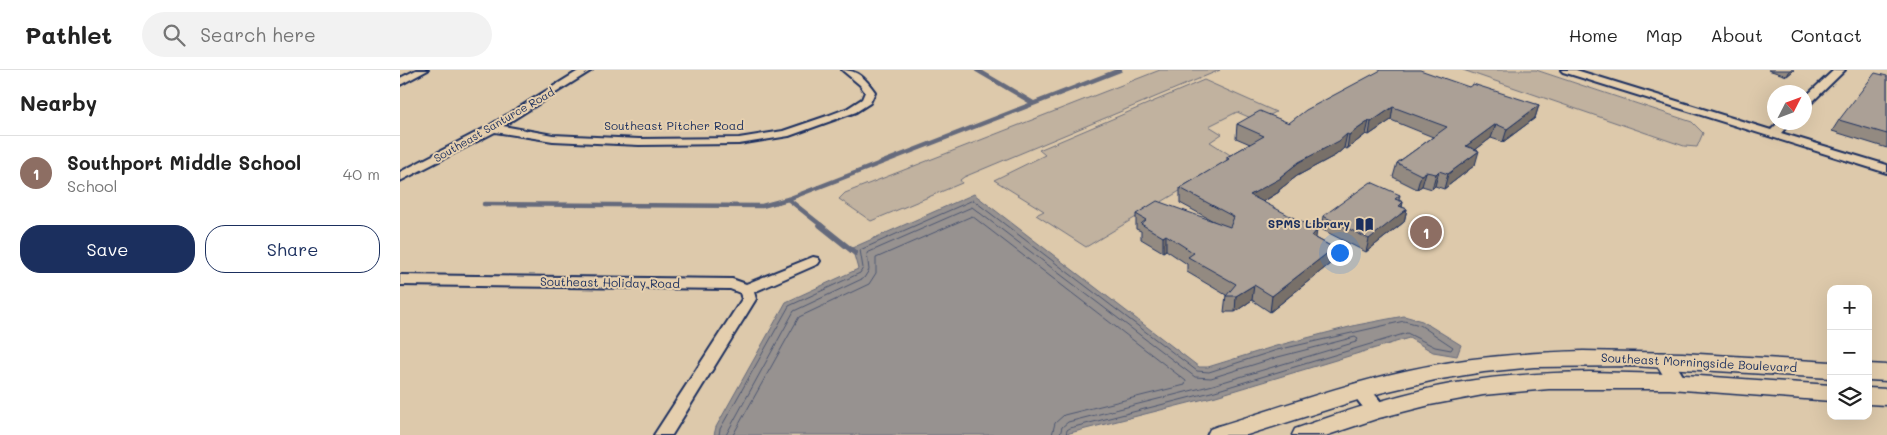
<!DOCTYPE html>
<html lang="en">
<head>
<meta charset="utf-8">
<style>
  body { margin:0; font-family:Mali,sans-serif; background:#f2f2f2; color:#222 }
  .controls { position:absolute; right:15px; bottom:15px; display:grid; overflow:hidden; border-radius:10px; box-shadow:0 5px 20px #0002 }
  .controls button { width:45px; height:45px; display:grid; place-items:center; padding:0; border:0; border-bottom:1px solid #e0e0e0; background:#fff; color:#222; font:25px sans-serif }
  .compass { position:absolute; left:1367px; top:15px; width:45px; height:45px; border-radius:50%; background:#fff; box-shadow:0 5px 20px #0002; rotate:48deg }
  .you { position:absolute; left:939px; top:182px; width:18px; height:18px; margin:-12px; border:4px solid #fff; border-radius:50%; background:#1a73e8; box-shadow:0 0 0 8px #1a73e833 }
  .badge { display:grid; place-items:center; width:32px; height:32px; border-radius:50%; background:#1b2f5e; color:#fff; font-size:16px; font-weight:700 }
  .pin { position:absolute; translate:-50% -50%; border:2px solid #fff; box-shadow:0 1px 5px #0006 }
  .list { margin:0; padding:0; list-style:none }
  h2 { display:flex; justify-content:space-between; align-items:center; height:65px; margin:0; padding:0 20px; font-size:21px }
  h2 small { font-size:16px; font-weight:400; color:#767676 }
  .list li { display:grid; grid-template-columns:32px 1fr auto; gap:15px; align-items:center; box-sizing:border-box; height:75px; padding:0 20px; border-top:1px solid #e0e0e0 }
  .list b { display:block; font-size:19px; white-space:nowrap }
  .list p { margin:0; font-size:16px; white-space:nowrap; color:#767676 }
  .list em { font-size:16px; font-style:normal; color:#767676 }
  .actions { display:flex; gap:10px; padding:15px 20px }
  .actions a { flex:1; padding:11px 0; border:1px solid #1b2f5e; border-radius:20px; text-align:center; font-size:18px; color:#1b2f5e }
  .actions .main { background:#1b2f5e; color:#fff }
  .icon { flex:none; width:28px; height:28px; fill:none; stroke:currentColor; stroke-width:2; stroke-linecap:round; stroke-linejoin:round }
  .map { position:relative; flex:none; width:1487px; height:365px; overflow:hidden }
  header { display:flex; align-items:center; gap:30px; box-sizing:border-box; height:70px; padding:0 25px; background:#fff; border-bottom:1px solid #e0e0e0 }
  header strong { font-size:24px }
  nav { display:flex; gap:28px; margin-inline-start:auto; font-size:18px }
  .search { width:350px; height:45px; background:#f2f2f2; display:flex; align-items:center; gap:12px; box-sizing:border-box; padding:0 18px; border-radius:28px; color:#767676; font-size:19px }
  main { display:flex }
  aside { flex:1; background:#fff }
  .map>svg:first-child { display:block }
  .green { fill:#c1b29f; stroke:#6e707e }
  .water { fill:#979290; stroke:#656a7c }
  .lines { fill:none; stroke-linecap:round; stroke-linejoin:round }
  .shore { stroke:#4d5772; stroke-width:1 }
  .stream-far1 { stroke:#656a7c; stroke-width:4.5 }
  .stream { stroke:#656a7c; stroke-width:5.5 }
  .minor-casing { stroke:#1b2f5e; stroke-width:4 }
  .tertiary-casing { stroke:#1b2f5e; stroke-width:3 }
  .minor { fill:#e5cfae; fill-rule:evenodd }
  .tertiary { fill:#e5cfae; fill-rule:evenodd }
  .wall { fill:#938a81; stroke:#1b2f5e }
  .shaded-wall { fill:#787069; stroke:#1b2f5e }
  .building { fill:#aba096; stroke:#1b2f5e }
  .labels { text-anchor:middle; stroke-width:4; stroke-linejoin:round; paint-order:stroke }
  .far-street-label { font-size:11px; fill:#1b2f5e; stroke:#e5cfae }
  .street-label { font-size:12px; fill:#1b2f5e; stroke:#e5cfae }
  .poi-label { font-size:12px; font-weight:bold; fill:#1b2f5e; stroke:#e5cfae; text-anchor:end }
</style>
</head>
<body>
<header>
<strong>Pathlet</strong>
<div class="search"><svg class="icon" aria-label="search" viewBox="0 0 24 24"><circle cx="10" cy="10" r="6"/><path d="M15 15l6 6"/></svg>Search here</div>
<nav><a>Home</a><a>Map</a><a>About</a><a>Contact</a></nav>
</header>
<main>
<aside>
<h2>Nearby<small></small></h2>
<ul class="list">
<li><span class="badge" style="background:#8d6e63">1</span><div><b>Southport Middle School</b><p>School</p></div><em>40 m</em></li>
</ul>
<div class="actions"><a class="main">Save</a><a>Share</a></div>
</aside>
<div class="map">
<svg width="1487" height="365" viewBox="0 0 1487 365">
  <rect width="100%" height="100%" fill="#ddc9ab"/>
  <filter id="ink" filterUnits="userSpaceOnUse"><feTurbulence type="fractalNoise" baseFrequency=".02" numOctaves="2"/><feDisplacementMap in="SourceGraphic" scale="10" xChannelSelector="R" yChannelSelector="G"/><feConvolveMatrix kernelMatrix="1 2 1 2 8 2 1 2 1" color-interpolation-filters="sRGB"/></filter>
  <g filter="url(#ink)">
    <path class="green" d="M 760,0 L 820,0 L 564,107 L 560,110 L 562,113 L 471,151 L 439,129 L 445,123 Z
      M 1063,0 L 1136,0 L 1292,52 L 1303,63 L 1297,77 L 1284,76 Z
      M 804,10 L 876,42 L 858,51 L 837,42 L 809,56 L 822,64 L 810,72 L 835,88 L 686,177 L 636,145 L 644,141 L 594,110 L 645,85 L 639,80 Z"/>
    <path class="water" d="M 574,124 L 799,297 L 808,297 L 876,276 L 957,255 L 1004,246 L 1022,251 L 1061,275 L 1057,286 L 1033,282 L 1009,268 L 816,326 L 662,365 L 314,365 L 316,357 L 386,232 L 458,199 L 452,178 Z"/>
    <g class="lines">
      <path class="shore" d="M 319,365 L 320,359 L 389,236 L 460,203 L 463,198 L 460,180 L 573,130 L 797,301 L 809,302 L 877,280 L 1004,251 L 1020,255 L 1053,277 L 1051,280 L 1035,277 L 1007,263 L 815,321 L 670,358 L 667,360 L 666,365
        M 326,365 L 394,241 L 464,208 L 469,200 L 467,183 L 572,137 L 795,307 L 811,308 L 878,287 L 955,267 L 958,269 L 956,272 L 813,315 L 668,352 L 662,357 L 660,365
        M 333,365 L 399,247 L 469,214 L 476,203 L 476,188 L 572,146 L 786,311 L 785,315 L 664,345 L 655,353 L 652,365"/>
      <path class="stream-far1" d="M 577,0 L 633,33
        M 388,129 L 422,156
        M 84,134 L 362,136 L 388,129 L 720,0"/>
      <path class="stream" d="M 420,155 L 455,183"/>
      <defs>
        <path id="minor" d="M 16,0 L 28,0 L 0,15 L 0,8 Z
          M 180,0 L 192,0 L 103,56 L 153,65 L 239,69 L 339,68 L 383,61 L 427,46 L 448,38 L 462,29 L 465,22 L 460,15 L 442,0 C 458,0 466,9 475,22 L 470,33 L 456,42 L 389,66 L 339,74 L 239,75 L 153,71 L 95,62 L 0,111 L 0,102 L 89,56 Z
          M 1161,0 L 1176,0 L 1371,60 L 1379,52 L 1391,52 L 1381,63 L 1487,95 L 1487,103 L 1163,2 Z
          M 1434,0 L 1445,0 L 1408,36 L 1404,37 L 1404,28 Z
          M 413,187 L 418,188 L 420,191 L 418,194 L 354,222 L 356,229 L 272,365 L 254,365 L 342,229 L 340,223 L 330,219 L 0,215 L 0,205 L 332,209 L 346,214 Z
          M 1262,283 C 1272,286 1281,302 1286,311 L 1284,315 C 1269,320 1260,300 1254,289 L 1256,285 Z
          M 959,313 C 970,316 981,331 987,341 L 984,346 C 970,350 957,331 951,319 L 953,315 Z"/>
        <path id="tertiary" d="M 1183,281 L 1282,283 L 1431,292 L 1431,308 L 1233,296 L 1134,297 L 1084,302 L 1035,310 L 980,323 L 847,365 L 807,365 L 810,359 L 818,356 C 881,337 944,314 1009,300 C 1066,287 1124,283 1183,281 Z
          M 1468,294 L 1487,295 L 1487,311 L 1468,310 Z
          M 1189,302 L 1270,304 L 1431,315 L 1431,331 L 1270,319 L 1149,319 L 1083,325 L 1030,335 L 979,348 L 928,365 L 892,365 L 895,359 C 948,340 1001,323 1056,313 C 1100,305 1145,303 1189,302 Z
          M 1468,318 L 1487,319 L 1487,335 L 1468,334 Z"/>
      </defs>
      <use href="#minor" class="minor-casing"/>
      <use href="#tertiary" class="tertiary-casing"/>
      <use href="#minor" class="minor"/>
      <use href="#tertiary" class="tertiary"/>
    </g>
    <path class="wall" d="M 1368,0 L 1394,0 L 1387,6 Z
      M 1487,6 L 1487,78 L 1432,61 L 1439,50 Z
      M 1069,17 L 1139,35 L 1135,48 L 1103,72 L 1091,68 L 1075,80 L 1075,95 L 1044,119 L 1035,116 L 1032,119 L 1022,116 L 1017,119 L 993,107 L 997,93 L 1033,67 L 991,50 L 969,65 L 966,64 L 947,79 L 944,78 L 936,85 L 897,106 L 879,120 L 879,122 L 863,132 L 916,168 L 934,178 L 931,193 L 870,242 L 852,230 L 835,242 L 824,242 L 826,225 L 787,202 L 787,194 L 766,180 L 763,182 L 741,169 L 741,161 L 736,159 L 736,144 L 817,153 L 780,133 L 780,118 L 827,91 L 827,87 L 850,74 L 836,68 L 837,54 L 889,53 Z
      M 1000,125 L 999,130 L 1003,132 L 1002,137 L 1007,139 L 1004,152 L 966,182 L 921,159 L 923,146 Z"/>
    <path class="shaded-wall" d="M 1390,0 L 1394,0 L 1387,6 Z
      M 1139,35 L 1135,48 L 1103,72 L 1107,59 Z
      M 993,37 L 991,50 L 969,65 L 971,52 Z
      M 969,51 L 966,64 L 947,79 L 949,65 Z
      M 1096,54 L 1091,68 L 1062,90 L 1066,76 Z
      M 947,64 L 944,78 L 936,85 L 897,106 L 879,120 L 879,122 L 849,140 L 850,125 L 880,107 L 899,92 Z
      M 1079,81 L 1075,95 L 1044,119 L 1048,104 Z
      M 1039,101 L 1035,116 L 1032,119 L 1036,104 Z
      M 1026,102 L 1022,116 L 1017,119 L 1021,105 Z
      M 1003,132 L 1000,145 L 1007,139 L 1004,152 L 966,182 L 969,169 L 999,136 Z
      M 917,160 L 915,175 L 912,166 Z
      M 766,165 L 766,180 L 763,182 L 763,167 Z
      M 934,178 L 931,193 L 870,242 L 872,226 Z
      M 854,215 L 852,230 L 835,242 L 836,226 Z"/>
    <path class="building" d="M 981,0 L 1020,0 L 1069,17 L 1073,14 L 1139,35 L 1107,59 L 1096,54 L 1066,76 L 1079,81 L 1048,104 L 1039,101 L 1036,104 L 1026,102 L 1021,105 L 997,93 L 1047,57 L 993,37 L 971,52 L 969,51 L 949,65 L 947,64 L 939,71 L 899,92 L 880,107 L 881,108 L 850,125 L 917,160 L 912,166 L 934,178 L 872,226 L 854,215 L 836,226 L 826,226 L 836,214 L 788,187 L 794,183 L 766,165 L 763,167 L 741,154 L 746,150 L 736,144 L 757,131 L 830,157 L 834,147 L 780,118 L 829,89 L 827,87 L 864,66 L 837,54 L 860,41 L 889,53 L 906,40 Z
      M 1475,3 L 1487,6 L 1487,64 L 1439,50 Z
      M 971,112 L 1000,125 L 995,129 L 1003,132 L 999,136 L 1007,139 L 969,169 L 923,146 Z"/>
  </g>
  <defs>
    <symbol id="library-bare" viewBox="-9 -9 18 18"><path d="M-6-4Q-3-5.5-.7-3.5V5Q-3 3-6 4ZM6-4Q3-5.5 .7-3.5V5Q3 3 6 4Z" fill="#1b2f5e" stroke="#e5cfae" stroke-width="2.5" paint-order="stroke"/></symbol>
  </defs>
  <g fill-rule="evenodd">
    <use href="#library-bare" x="952" y="142" width="25" height="25"/>
  </g>
  <g class="labels">
    <g class="far-street-label">
      <text transform="translate(94 55) rotate(-30)" y="4">Southeast Santurce Road</text>
    </g>
    <g class="street-label">
      <text x="274" y="60">Southeast Pitcher Road</text>
      <text transform="translate(210 213) rotate(1)" y="4">Southeast Holiday Road</text>
      <text transform="translate(1299 293) rotate(3)" y="4">Southeast Morningside Boulevard</text>
    </g>
    <g class="poi-label">
      <text x="950" y="158">SPMS Library</text>
    </g>
  </g>
</svg>
<div class="controls">
<button>+</button>
<button>−</button>
<button><svg class="icon" aria-label="layers" viewBox="0 0 24 24"><path d="M12 4l9 5-9 5-9-5zM3 14l9 5 9-5"/></svg></button>
</div>
<svg class="compass" viewBox="-18 -18 36 36"><path d="M0-13l5 13h-10z" fill="#e53935"/><path d="M0 13l5-13h-10z" fill="#767676"/></svg>
<div class="you"></div>
<div class="pin badge" style="left:1026px;top:162px;background:#8d6e63">1</div>
</div>
</main>
</body>
</html>
